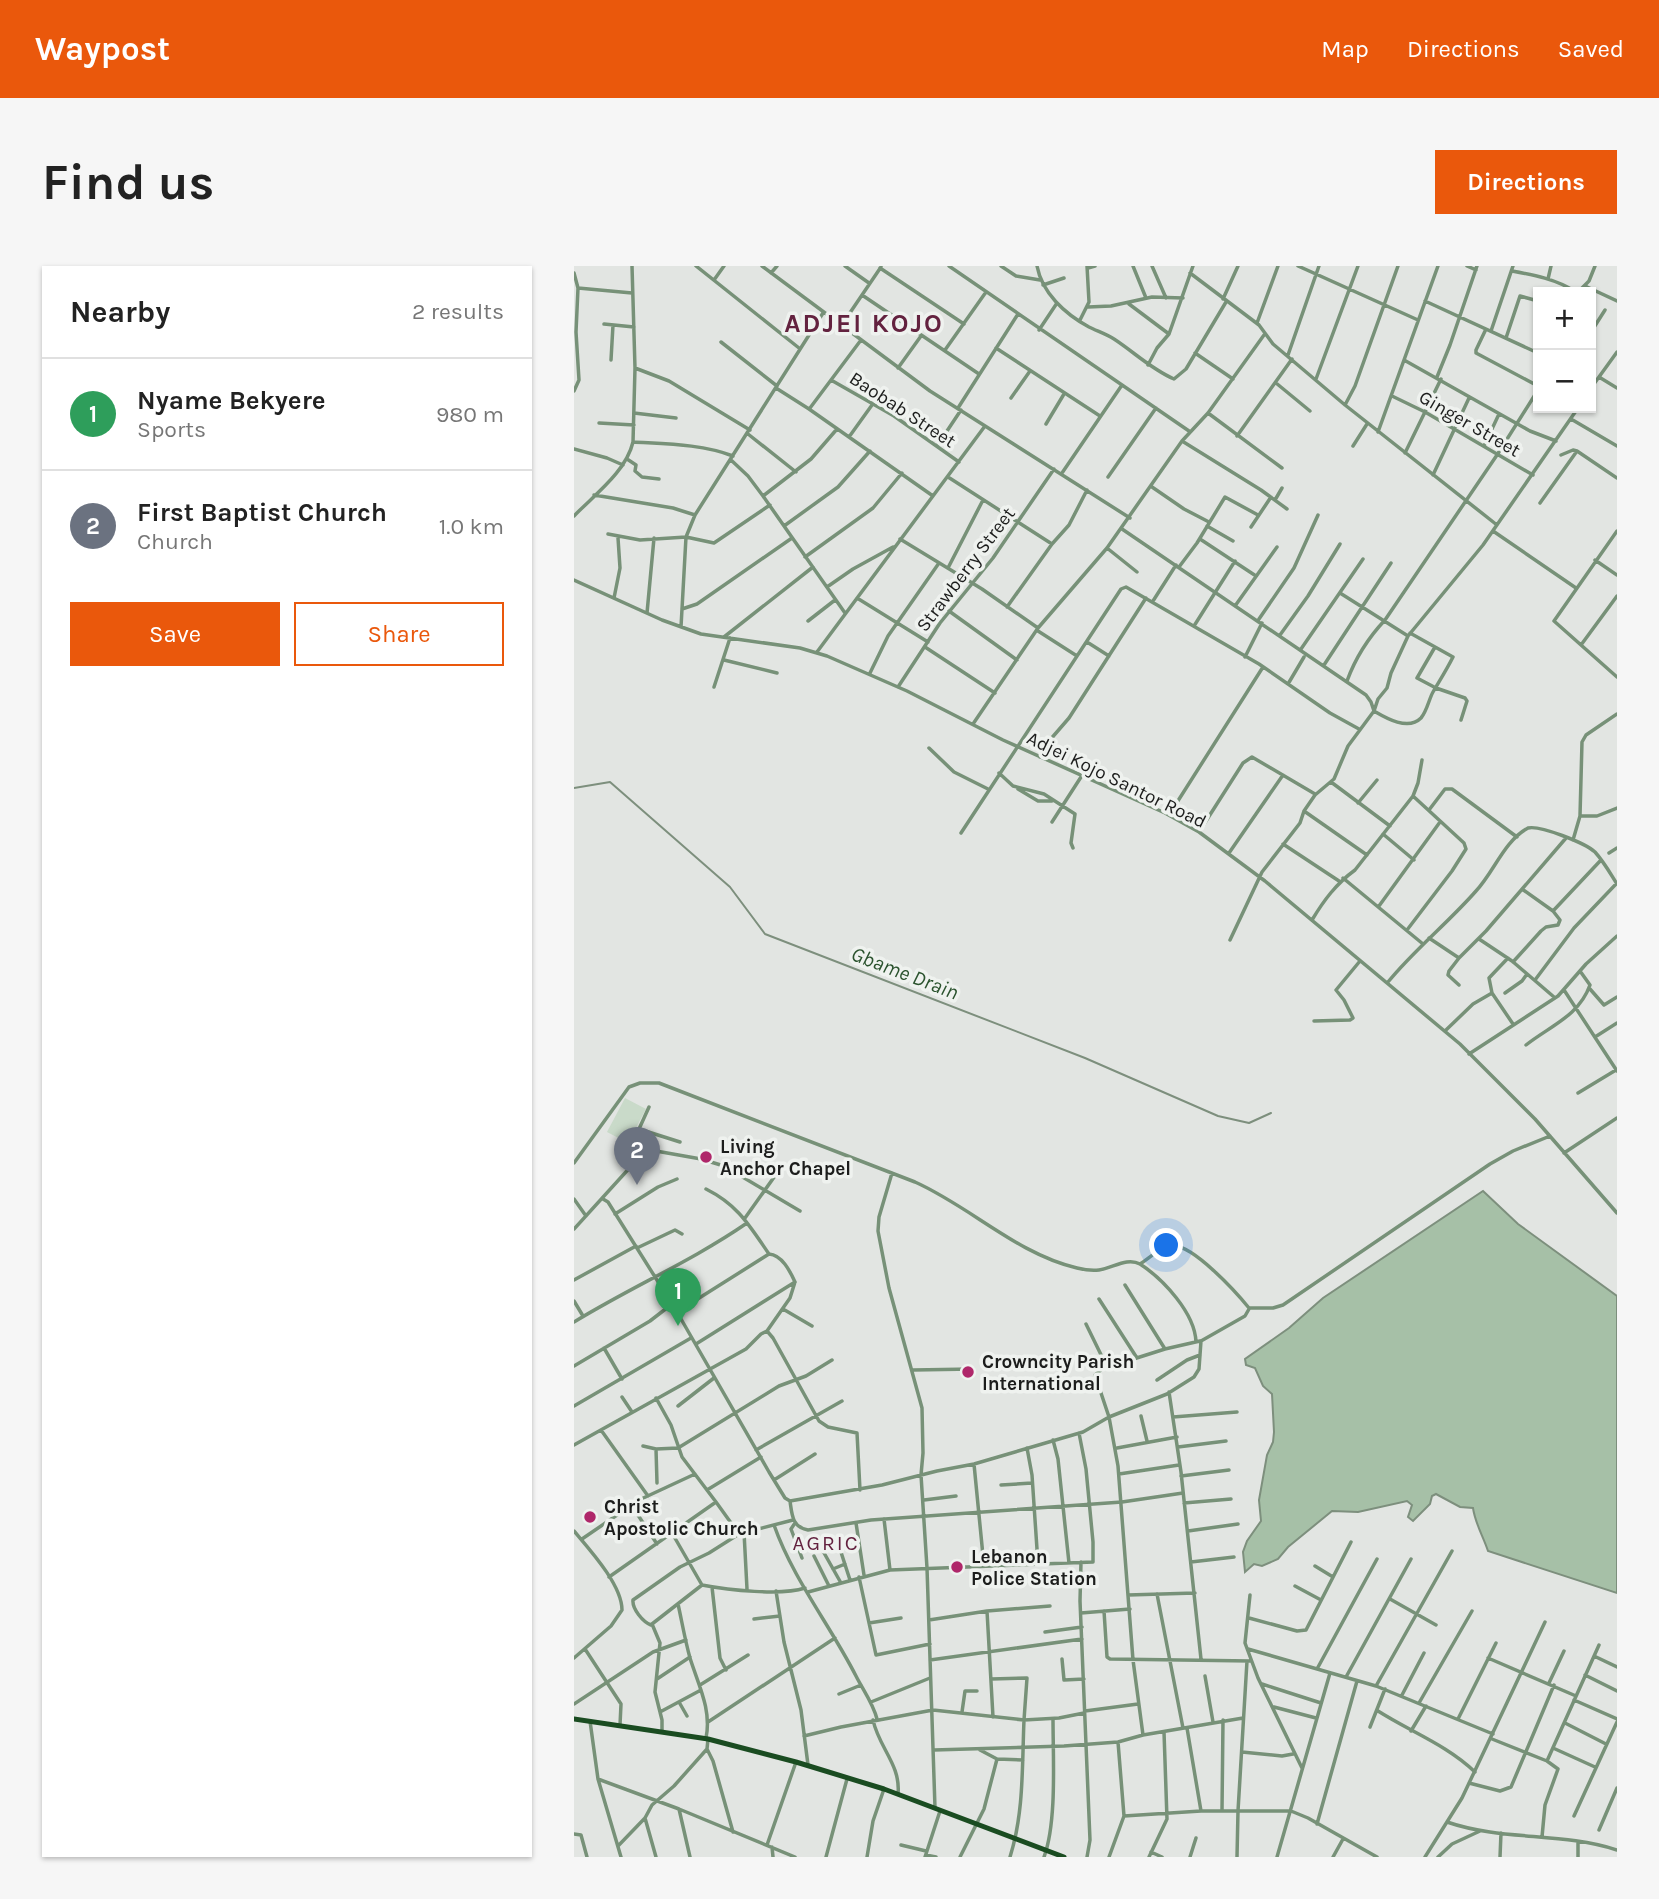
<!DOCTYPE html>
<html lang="en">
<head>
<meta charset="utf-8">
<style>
  body { margin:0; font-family:Karla,sans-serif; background:#f6f6f6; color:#222 }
  .controls { position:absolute; right:21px; top:21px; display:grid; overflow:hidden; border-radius:0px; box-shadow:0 2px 5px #0004 }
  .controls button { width:63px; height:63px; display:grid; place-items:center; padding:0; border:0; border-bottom:2px solid #e0e0e0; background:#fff; color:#222; font:35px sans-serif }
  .you { position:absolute; left:593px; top:980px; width:24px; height:24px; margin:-18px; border:5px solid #fff; border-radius:50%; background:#1a73e8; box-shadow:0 0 0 10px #1a73e833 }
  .badge { display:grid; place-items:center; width:46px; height:46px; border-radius:50%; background:#ea580c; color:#fff; font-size:23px; font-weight:700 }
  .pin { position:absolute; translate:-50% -58px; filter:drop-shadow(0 2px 4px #0008) }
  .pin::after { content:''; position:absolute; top:37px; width:24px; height:21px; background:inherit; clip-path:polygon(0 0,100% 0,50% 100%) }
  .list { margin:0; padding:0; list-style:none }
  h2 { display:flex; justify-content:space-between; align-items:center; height:91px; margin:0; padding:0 28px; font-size:30px }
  h2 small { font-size:23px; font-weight:400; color:#767676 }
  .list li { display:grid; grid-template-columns:46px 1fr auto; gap:21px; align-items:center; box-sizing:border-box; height:112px; padding:0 28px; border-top:2px solid #e0e0e0 }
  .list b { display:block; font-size:26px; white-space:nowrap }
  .list p { margin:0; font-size:23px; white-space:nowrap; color:#767676 }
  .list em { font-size:23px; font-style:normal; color:#767676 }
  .actions { display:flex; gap:14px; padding:21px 28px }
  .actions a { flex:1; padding:16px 0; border:2px solid #ea580c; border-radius:0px; text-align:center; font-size:24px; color:#ea580c }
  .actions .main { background:#ea580c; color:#fff }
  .map { position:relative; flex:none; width:1043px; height:1591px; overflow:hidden; border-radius:0px }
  header { display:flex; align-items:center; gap:42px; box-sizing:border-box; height:98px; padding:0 35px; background:#ea580c; color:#fff }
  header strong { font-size:33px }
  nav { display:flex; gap:38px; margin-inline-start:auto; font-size:24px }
  .intro { display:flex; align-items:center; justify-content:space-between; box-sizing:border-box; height:168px; padding:0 42px }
  h1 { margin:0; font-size:49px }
  .button { padding:18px 32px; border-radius:0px; background:#ea580c; color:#fff; font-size:24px; font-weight:700 }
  main { display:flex; gap:42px; padding:0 42px }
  aside { flex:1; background:#fff; border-radius:0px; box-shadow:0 2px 5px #0004 }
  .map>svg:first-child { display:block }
  .green { fill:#c9dac9 }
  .water { fill:#a6c0a7; stroke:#7d8f7d; stroke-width:2 }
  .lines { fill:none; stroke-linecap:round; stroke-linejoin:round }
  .stream { stroke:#7d8f7d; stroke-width:2 }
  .minor { stroke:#779178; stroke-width:3.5 }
  .major { stroke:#1a4c21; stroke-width:5 }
  .poi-dot { fill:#af276a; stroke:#eff2ef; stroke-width:2.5 }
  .labels { text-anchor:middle; stroke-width:7; stroke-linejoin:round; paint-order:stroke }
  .street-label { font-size:19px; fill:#1c1d1c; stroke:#eff2ef }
  .poi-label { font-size:19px; font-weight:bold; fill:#1c1d1c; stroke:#eff2ef; text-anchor:start }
  .water-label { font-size:21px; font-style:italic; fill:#2b532e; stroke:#eff2ef }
  .neighbourhood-label { font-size:21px; letter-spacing:2px; fill:#63223f; stroke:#eff2ef }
  .district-label { font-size:26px; font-weight:bold; letter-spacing:2px; fill:#63223f; stroke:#eff2ef }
</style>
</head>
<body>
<header>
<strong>Waypost</strong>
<nav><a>Map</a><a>Directions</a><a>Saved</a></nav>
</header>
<div class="intro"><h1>Find us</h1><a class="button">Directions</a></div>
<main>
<aside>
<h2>Nearby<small>2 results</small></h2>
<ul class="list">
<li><span class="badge" style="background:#2e9e5b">1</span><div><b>Nyame Bekyere</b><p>Sports</p></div><em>980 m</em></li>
<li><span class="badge" style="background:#6b7280">2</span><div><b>First Baptist Church</b><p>Church</p></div><em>1.0 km</em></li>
</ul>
<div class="actions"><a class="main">Save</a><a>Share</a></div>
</aside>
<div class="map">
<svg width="1043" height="1591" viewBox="0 0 1043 1591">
  <rect width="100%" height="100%" fill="#e2e5e2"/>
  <path class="green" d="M 51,832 L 72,843 L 54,877 L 33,866 Z"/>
  <path class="water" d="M 909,925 L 944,958 L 1043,1030 L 1043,1327 L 914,1285 C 909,1270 901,1257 899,1242 L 886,1241 L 862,1228 L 858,1230 L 856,1238 L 839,1255 L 834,1251 L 838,1239 L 833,1235 L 784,1246 L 758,1245 L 714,1281 L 704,1293 L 688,1300 L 680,1298 L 671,1306 L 669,1286 L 673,1275 L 687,1255 L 685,1234 L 693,1189 L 699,1176 L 700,1166 L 698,1128 L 689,1120 L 681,1102 L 672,1099 L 671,1093 L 715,1062 L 749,1032 Z"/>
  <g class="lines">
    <path class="stream" d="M 0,522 L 36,516 L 156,621 L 191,668 L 511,792 L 644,850 L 675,857 L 697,847"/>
    <path class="minor" d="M 122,0 L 225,82
      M 188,0 L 356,125 L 556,252
      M 271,0 L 295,17
      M 375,0 L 615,165
      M 427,0 L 442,10 L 466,14
      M 463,0 C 468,27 491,48 515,61 C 523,65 532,68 540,73 C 560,86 577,103 600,113 L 612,103 L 652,36
      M 559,0 L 572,32
      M 578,0 L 592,32
      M 724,0 L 844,54
      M 893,0 L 902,4
      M 306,2 L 390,58
      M 514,2 L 521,0
      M 938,5 C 960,9 982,13 1002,26
      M 0,7 L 4,22 L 2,66 L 5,114 L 0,125
      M 197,7 L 203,0
      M 616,7 L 685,59 L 699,78 L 771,139 L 923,259
      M 974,13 L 977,0
      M 140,14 L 150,0
      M 469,19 L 490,12
      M 1011,20 L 1043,35
      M 4,22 L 58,27
      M 1004,26 L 1015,15 L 1021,0
      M 288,29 L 405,108
      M 649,33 L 664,0
      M 851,35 L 964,87
      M 555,38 L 595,68
      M 514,41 L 537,40 L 578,31 L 609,32
      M 506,54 L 515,36 L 513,0
      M 683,57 L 704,0
      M 30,58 L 60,61
      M 267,60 L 307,1
      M 912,63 L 902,84 L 902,87 L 964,120
      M 465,64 L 483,37
      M 917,65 L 939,0
      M 1017,66 L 1031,44
      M 932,72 L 946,30 L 964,35
      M 147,76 L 203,120
      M 422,82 L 526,150
      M 371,84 L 412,26
      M 621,87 L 659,113
      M 714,89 L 745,0
      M 37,94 L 39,59
      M 830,94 L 956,165 L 982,175
      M 574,99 L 583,82 L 595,68 L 619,0
      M 61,102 L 95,115 L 176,164
      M 324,102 L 347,70
      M 863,111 L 876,79 L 903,0
      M 1025,111 L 1043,122
      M 742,113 L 784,0
      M 257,114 L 320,150 L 385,196
      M 702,117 L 736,145
      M 202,122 L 235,143 L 359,230
      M 1017,122 L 1043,86
      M 818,130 L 851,146 L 959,209
      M 437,132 L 456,105
      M 771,139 L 781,120 L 824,0
      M 236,142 L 287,74
      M 384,142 L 444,48
      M 60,147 L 102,152
      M 634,147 L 708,202
      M 997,153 L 1043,180
      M 25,157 L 60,159
      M 472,158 L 490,128
      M 804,166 L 864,0
      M 174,168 L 222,206
      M 663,170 L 718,93
      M 275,171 L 298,139
      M 608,175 L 687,224 L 713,243
      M 59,176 C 92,178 128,178 159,190
      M 363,180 L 387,144
      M 779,180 L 793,158
      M 910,180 L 925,148
      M 0,183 L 33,192 L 49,199
      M 831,187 L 867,113
      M 987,189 L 999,184 L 1003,185 L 1043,212
      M 53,193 L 62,199 L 61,205 L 68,211 L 85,213
      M 157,194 L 174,210 L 189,230 L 271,347
      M 488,207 L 548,119
      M 859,209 L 895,132
      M 374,211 L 478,278
      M 534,211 L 582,142
      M 578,221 L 610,243 L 635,256
      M 20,229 L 99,242 L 121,249
      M 189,230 L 237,193 L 263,163
      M 701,234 L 708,222
      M 966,237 L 1003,185
      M 0,250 C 20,229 52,206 59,176 L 61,102 L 58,0
      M 210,260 L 264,221 L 296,185
      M 633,260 L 659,275
      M 677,261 L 697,231
      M 548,263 L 792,429 L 797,436 L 800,445 C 812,452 834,465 847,452 C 853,445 855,433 859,426 C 866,414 873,403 879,391 L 836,367
      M 919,265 L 1002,322
      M 34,268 L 66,274 L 112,271 L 140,277 L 196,239
      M 326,273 L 408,323 L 464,362
      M 626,273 L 682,310
      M 533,282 L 563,306
      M 231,291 L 299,242 L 328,207
      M 1021,294 L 1043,309
      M 605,301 L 623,277 L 651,231 L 684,249
      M 374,302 L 409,234
      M 0,314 L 88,354 L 127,368 L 226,382 L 253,390 L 333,425 L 429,474 L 591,547 L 625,566 L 691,615 L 886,778 L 961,853 L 1043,947
      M 253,321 L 279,303 L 319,281
      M 766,327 L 834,370
      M 1043,330 L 1007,379 L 1043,411
      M 40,332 L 46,302 L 44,272
      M 283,332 L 354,376
      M 579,335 L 602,299
      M 661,340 L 703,281
      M 433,341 L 478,278 L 495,259 L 513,224
      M 108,343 L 123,338 L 218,272
      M 375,345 L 443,394
      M 73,347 L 80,272
      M 685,353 L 720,302 L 744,249
      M 234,355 L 261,334
      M 620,360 L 661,295
      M 107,361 L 112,271 L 121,249 L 249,47
      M 464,365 L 503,390
      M 706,369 L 734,330 L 766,278
      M 150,371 L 239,301
      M 513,376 L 535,390
      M 1007,379 L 980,355 L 1043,265
      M 351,381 L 421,427
      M 861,381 L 843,412 L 862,422 L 891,432 L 893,435 L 887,454
      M 727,383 L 789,293
      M 243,386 L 411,160
      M 671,391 L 688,357
      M 150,394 L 203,407
      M 750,399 L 817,297
      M 296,407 L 314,370 L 365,297
      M 773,415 C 781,393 795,371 811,354 L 923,189 L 964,124
      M 714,418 L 730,391
      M 140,421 L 156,372
      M 324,421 L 366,357 L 419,292 L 480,203
      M 399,458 L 464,362 L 533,282 L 608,175 L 634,147 L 690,69
      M 355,482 L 380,506 L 414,523
      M 466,491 L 469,482 L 495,452 L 572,332
      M 425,507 L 439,520 L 470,528 L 501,548 L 497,577 L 499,582
      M 757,516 L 816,560
      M 444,523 L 464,535 L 478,535
      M 784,537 L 803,514
      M 855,544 L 871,523 L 878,523 L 943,571
      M 730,545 L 793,589
      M 595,549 L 689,401
      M 1006,550 L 1023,550 L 1043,542
      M 478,556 L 507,511
      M 625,566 L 669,497 L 678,491 L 741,528
      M 387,567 L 547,323 L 552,321 L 685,398 L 756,447 L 785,463
      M 809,568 L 840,594
      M 999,574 L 1006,550 L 1008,476 L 1012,469 L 1043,448
      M 709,578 L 765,615
      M 655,587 L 709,509
      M 1035,587 L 1043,582
      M 769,612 L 849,678
      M 805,640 L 866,556
      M 979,645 L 1027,594
      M 738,654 C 750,634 762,618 781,604 L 839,530 L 844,517 L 848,494
      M 833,664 L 878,605 L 892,583 L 890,577 L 839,530
      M 855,672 L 885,692 L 912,665 L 992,572
      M 905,673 L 938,695 L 980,731
      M 656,674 L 688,606 L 726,557 L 730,545 L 741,529 L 760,513 L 774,480 L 800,445 L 804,433 L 813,422 L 817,407 L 834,370 L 909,279 L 1004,142
      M 885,692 L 875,705 L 874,709 L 885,719
      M 939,696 L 967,665 L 972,661 L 984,659 L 986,654 L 979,645 L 948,623
      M 961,714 L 1000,662 L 1043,617
      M 814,716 C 841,683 874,657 902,625 C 920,606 930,575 954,562 C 966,559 1011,577 1021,586 C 1030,596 1036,607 1043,618
      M 1016,723 L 1030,739 L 1043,731
      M 990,724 L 1043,805
      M 918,727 L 939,758
      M 931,727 L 948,715 L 953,708
      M 740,755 L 776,754 L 779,752 L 770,734 L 762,724 L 786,695
      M 872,764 L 899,738 L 918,727 L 915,712 L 934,692
      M 1021,771 L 1043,757
      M 952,779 C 976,760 1005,750 1016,719 L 1006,705
      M 895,788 L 984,730 L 1012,698 L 1043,670
      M 1004,827 L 1042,804
      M 65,863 L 106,876
      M 72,887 L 65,863 L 75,841
      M 990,887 L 1043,852
      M 0,897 L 55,821 L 66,817 L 85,817 L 341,916 C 397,941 443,988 503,1002 C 511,1004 518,1005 525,1004 C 539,1002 553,991 566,998 C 576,992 587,980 600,980 C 620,980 662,1026 675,1042 L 699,1042 L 709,1039 L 916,898 L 939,885 L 976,870
      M 318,907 L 305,951 L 304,965 L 315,1022 L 348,1142 L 349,1187 L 347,1209 L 353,1302 L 361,1542
      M 0,933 L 12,950
      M 29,933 L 34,936 L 103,1046 L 195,1206 L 211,1232 L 216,1235 C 218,1249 218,1261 234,1264 L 297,1254 L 548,1236 L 609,1227
      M 41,948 L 84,921 L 103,913
      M 171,952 L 208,900
      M 0,963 L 60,897 L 72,887 L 82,885 L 127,893 L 150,900 L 226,945
      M 63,982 L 101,964 L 108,968
      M 566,998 C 589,1013 621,1047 622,1076
      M 0,1014 L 62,980
      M 551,1019 L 591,1083
      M 525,1033 L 563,1092
      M 0,1035 L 9,1050
      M 209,1043 L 238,1060
      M 103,1046 L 195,988
      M 0,1056 C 57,1021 118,995 173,957
      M 512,1058 L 533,1101
      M 193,1065 L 199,1072 L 245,1155 L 254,1161 L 283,1167 L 286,1224
      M 122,1078 L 221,1016
      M 30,1082 L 48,1113
      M 0,1100 L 76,1055 L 98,1038
      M 339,1104 L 399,1103
      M 583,1114 L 613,1094 L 626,1089
      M 595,1126 L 607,1206 L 627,1393
      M 48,1131 L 58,1146
      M 0,1140 L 117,1072
      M 104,1140 L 140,1112
      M 567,1150 L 573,1175
      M 599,1151 L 663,1146
      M 27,1164 L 74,1230
      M 479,1174 L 484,1193 L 495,1297
      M 0,1179 L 172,1083 L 187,1068 L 193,1065 L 216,1032 L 221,1016 C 216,1005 208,989 195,988 C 175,959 164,939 132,923
      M 69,1180 L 82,1183 L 104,1182 L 205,1120 L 232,1110 L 258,1094
      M 604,1181 L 652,1175
      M 453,1182 L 458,1209 L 464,1298
      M 543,1182 L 603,1171
      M 82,1183 L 83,1217
      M 182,1184 L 268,1135
      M 400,1198 L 410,1300
      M 545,1208 L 605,1199
      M 607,1210 L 655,1204
      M 200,1214 L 241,1188
      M 427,1219 L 458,1217
      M 133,1224 L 187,1191
      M 350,1234 L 382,1230
      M 216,1235 L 308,1219 L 363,1205 L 400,1198 L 509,1166 L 535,1151 L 593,1128 L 620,1111 L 625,1103 L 627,1075 L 671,1050 L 675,1043
      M 142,1236 L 165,1268
      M 610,1237 L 657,1233
      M 58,1240 L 83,1278
      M 310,1253 L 316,1304
      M 221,1257 L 217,1263 L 228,1292
      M 282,1257 L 290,1309
      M 200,1259 C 219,1313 256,1359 282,1410 C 289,1424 299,1437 303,1453
      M 0,1265 C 16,1284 48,1319 48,1344 L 37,1360 L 0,1392
      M 614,1265 L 664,1258
      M 170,1266 L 173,1323
      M 98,1267 L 128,1319
      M 8,1273 L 65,1234 L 121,1208
      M 245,1278 L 267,1317
      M 265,1280 L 276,1314
      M 240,1290 L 255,1320
      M 507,1296 L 506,1335 L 516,1574 L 513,1591
      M 617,1296 L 660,1291
      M 741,1300 L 759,1311
      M 259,1303 L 271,1298
      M 35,1311 L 142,1236 L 108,1191 L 97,1159 L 82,1132
      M 285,1311 L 302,1389 L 356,1378
      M 721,1320 L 747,1334
      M 138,1321 L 146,1392 L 152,1404
      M 202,1325 L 210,1376 L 227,1444 L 234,1499
      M 234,1326 L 316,1304 L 519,1296 L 519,1276 L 512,1203 L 505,1167
      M 583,1328 L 609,1462
      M 554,1329 L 621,1327
      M 676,1329 L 671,1377 L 684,1412 L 728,1502
      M 816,1333 L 862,1359
      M 104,1338 C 108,1356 111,1374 116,1392 C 124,1418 138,1444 132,1472
      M 413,1345 L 419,1451
      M 530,1345 L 533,1391 L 536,1393 L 677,1395
      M 507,1347 L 556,1343
      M 675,1352 L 723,1365 L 732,1364 L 777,1276
      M 180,1353 L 206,1350
      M 355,1354 L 413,1345 L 476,1340
      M 295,1357 L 327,1352
      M 77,1359 C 69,1356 58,1343 59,1334 L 106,1301 L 135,1287 L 165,1268 L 219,1254
      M 471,1366 L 508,1361
      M 11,1383 L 47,1438 L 46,1459
      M 674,1383 L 802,1420 L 919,1468
      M 1020,1390 L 1043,1401
      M 914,1392 L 1002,1430
      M 488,1393 L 490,1414 L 510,1413
      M 356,1394 L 508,1373
      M 743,1403 L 803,1293
      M 1011,1409 L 1043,1425
      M 631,1410 L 639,1456
      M 772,1411 L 837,1293
      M 83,1413 L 116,1391
      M 417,1413 L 453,1412 L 450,1454 L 485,1452 L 510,1447
      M 975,1417 L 990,1385
      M 688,1418 L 747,1437
      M 126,1419 L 174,1389
      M 802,1420 L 878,1285
      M 265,1428 L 287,1419
      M 828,1429 L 850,1387
      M 1000,1434 L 1043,1453
      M 105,1436 L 113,1450
      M 297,1436 L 356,1412
      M 845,1437 L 898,1345
      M 0,1438 L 79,1386 L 112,1374
      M 700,1441 L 742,1452
      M 511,1445 L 564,1438
      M 804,1445 C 837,1466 873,1479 901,1506
      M 86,1446 L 127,1424
      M 388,1446 L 391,1425 L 403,1425
      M 884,1453 L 922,1377
      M 299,1454 C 305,1482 327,1499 324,1528
      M 16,1455 L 24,1513 L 47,1591
      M 134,1456 L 261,1372
      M 991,1457 L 1032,1478
      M 796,1461 L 811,1423
      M 613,1462 L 627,1545
      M 837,1465 L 852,1440
      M 88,1466 L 88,1454 L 81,1426 L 86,1377 L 78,1358 L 128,1319 C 154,1324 207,1330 231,1322
      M 569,1469 L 559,1394 L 544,1200 L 535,1151 L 521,1109 L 528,1103 L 591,1083 L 626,1075
      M 230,1470 L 267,1461 L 359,1444 L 450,1454 C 448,1500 450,1547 436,1591
      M 918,1473 L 973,1495 L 984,1503 L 971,1539 L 968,1571
      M 979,1482 L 1021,1501
      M 133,1483 L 139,1495 L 159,1566
      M 360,1484 L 490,1480 L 544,1476 L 569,1469 L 669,1452
      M 406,1484 L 423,1493
      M 668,1486 L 708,1490 L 719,1488
      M 973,1495 L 1025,1379
      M 24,1513 L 105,1543 L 221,1591
      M 895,1517 L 926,1525 L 937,1521 L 980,1419
      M 105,1543 L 116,1591
      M 648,1545 L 649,1454
      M 550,1550 L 627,1545 L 717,1545 L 734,1552 L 803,1591
      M 1000,1550 L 1043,1456
      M 71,1552 L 82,1591
      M 873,1556 C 928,1575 988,1566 1043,1584
      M 743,1558 L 783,1415
      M 1025,1564 L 1043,1522
      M 0,1568 L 7,1569 L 13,1591
      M 193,1579 L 222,1496
      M 327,1579 L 352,1585
      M 44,1580 L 71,1552 L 78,1539 L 100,1520 L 133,1483 L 134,1473
      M 198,1581 L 199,1591
      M 577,1586 L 588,1591
      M 352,1589 L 362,1591
      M 252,1591 L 273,1513
      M 293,1591 L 299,1555 L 310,1523
      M 351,1591 L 366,1545
      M 386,1591 L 410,1543 L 423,1493 L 449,1494
      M 470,1591 C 483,1556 479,1492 479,1453
      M 535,1591 L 550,1550 L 544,1476
      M 575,1591 L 593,1553 L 590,1466
      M 616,1591 L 622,1572
      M 663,1591 L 664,1545 L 673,1395
      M 703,1591 L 756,1407
      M 759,1591 L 769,1573
      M 851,1591 L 888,1532 L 971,1356
      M 864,1591 L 878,1578 L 906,1565
      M 926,1591 L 927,1567
      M 1004,1591 L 1004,1576"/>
    <path class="major" d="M 0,1453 L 134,1473 L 222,1496 L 310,1523 L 490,1591"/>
  </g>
  <g class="poi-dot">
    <circle cx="132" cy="891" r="7"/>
    <circle cx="394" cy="1106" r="7"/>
    <circle cx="16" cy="1251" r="7"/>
    <circle cx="383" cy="1301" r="7"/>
  </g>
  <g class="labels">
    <g class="street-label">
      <text transform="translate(329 143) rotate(33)" y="7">Baobab Street</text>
      <text transform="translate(896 157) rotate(30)" y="7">Ginger Street</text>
      <text transform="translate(391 303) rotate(-53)" y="7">Strawberry Street</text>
      <text transform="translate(543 513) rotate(26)" y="7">Adjei Kojo Santor Road</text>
    </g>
    <g class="poi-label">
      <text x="146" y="887">Living<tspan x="146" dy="22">Anchor Chapel</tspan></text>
      <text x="408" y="1102">Crowncity Parish<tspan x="408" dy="22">International</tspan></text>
      <text x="30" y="1247">Christ<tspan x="30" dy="22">Apostolic Church</tspan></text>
      <text x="397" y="1297">Lebanon<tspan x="397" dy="22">Police Station</tspan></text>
    </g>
    <g class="water-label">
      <text transform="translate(331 707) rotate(21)" y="7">Gbame Drain</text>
    </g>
    <g class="neighbourhood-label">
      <text x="252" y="1284">AGRIC</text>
    </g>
    <g class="district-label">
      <text x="290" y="66">ADJEI KOJO</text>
    </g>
  </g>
</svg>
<div class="controls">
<button>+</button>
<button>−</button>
</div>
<div class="you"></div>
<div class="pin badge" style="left:104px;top:1060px;background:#2e9e5b">1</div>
<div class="pin badge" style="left:63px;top:919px;background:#6b7280">2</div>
</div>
</main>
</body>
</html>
